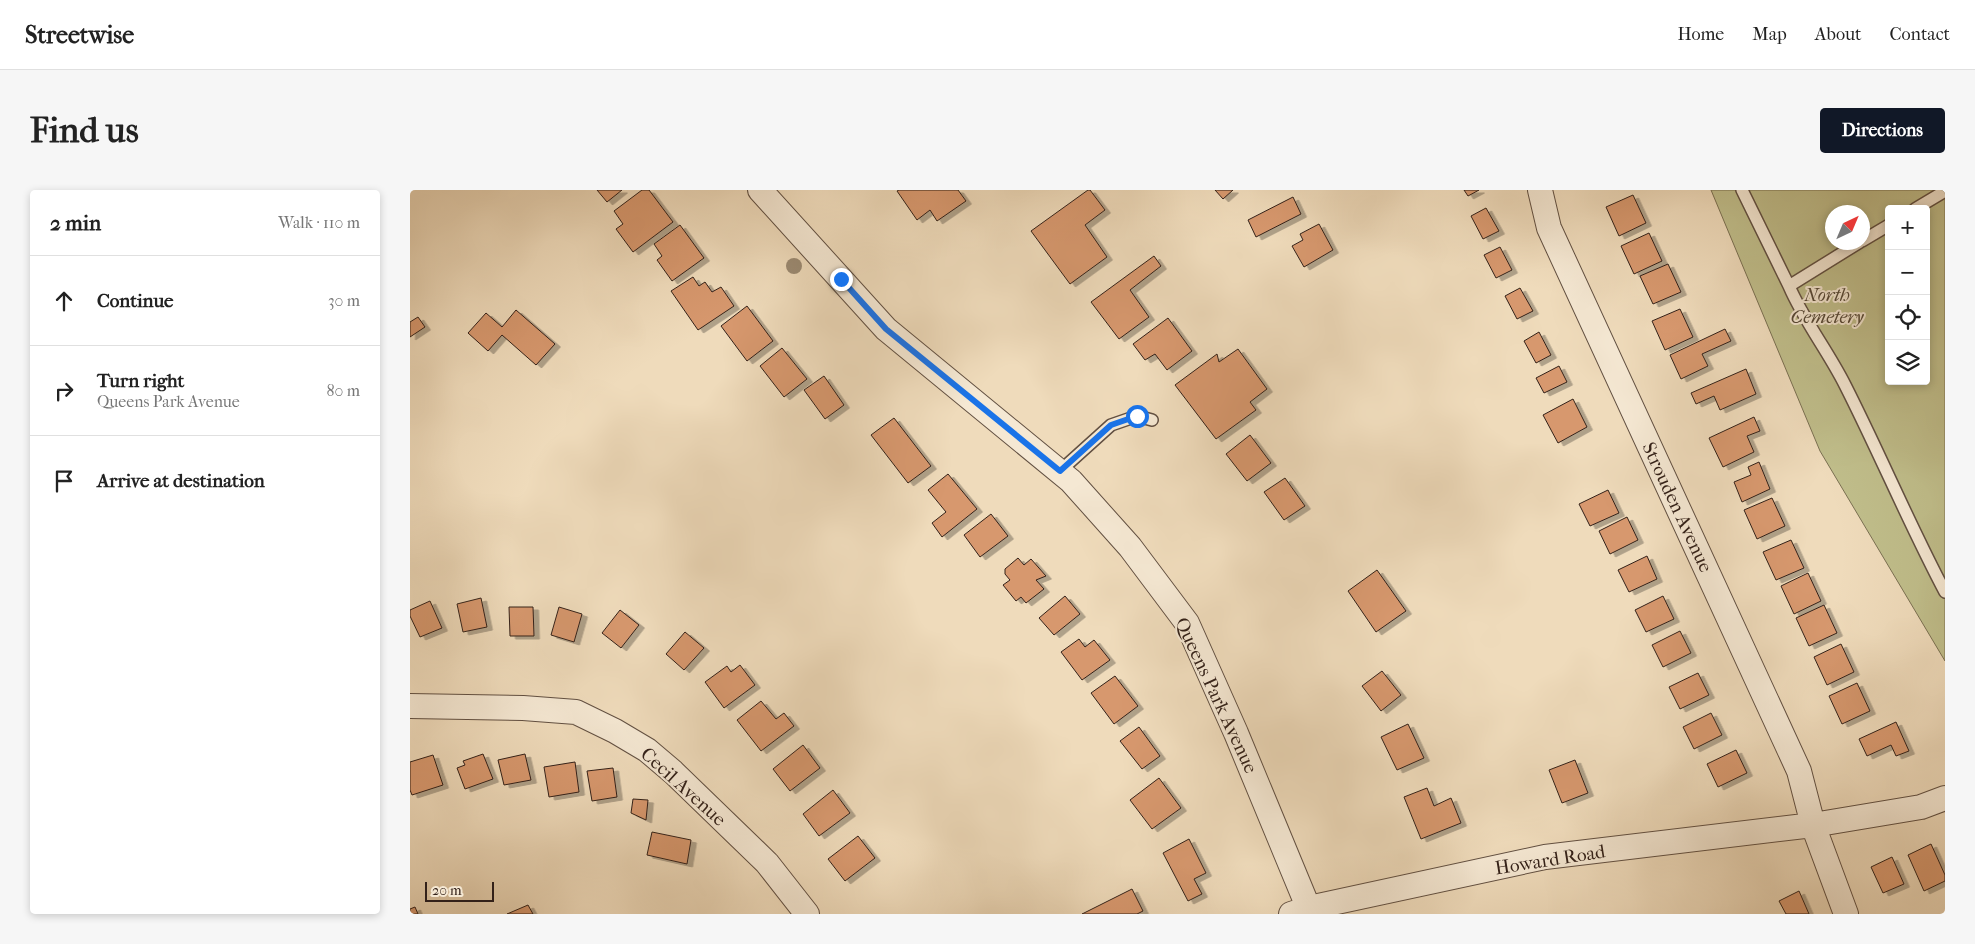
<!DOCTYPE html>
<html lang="en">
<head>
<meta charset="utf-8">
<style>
  body { margin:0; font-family:"IM FELL French Canon",serif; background:#f6f6f6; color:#222 }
  .controls { position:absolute; right:15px; top:15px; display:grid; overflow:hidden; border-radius:5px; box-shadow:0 2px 8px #0003 }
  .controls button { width:45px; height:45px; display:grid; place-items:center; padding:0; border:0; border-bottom:1px solid #e0e0e0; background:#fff; color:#222; font:25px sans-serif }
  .compass { position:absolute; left:1415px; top:15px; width:45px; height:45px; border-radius:50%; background:#fff; box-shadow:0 2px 8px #0003; rotate:44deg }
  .scale { position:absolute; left:15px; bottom:12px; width:69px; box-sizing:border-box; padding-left:5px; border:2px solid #332119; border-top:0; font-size:14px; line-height:18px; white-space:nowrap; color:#332119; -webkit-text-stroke:4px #f5e8d3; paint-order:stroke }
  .stop { position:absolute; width:15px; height:15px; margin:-11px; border:4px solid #1a73e8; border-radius:50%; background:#fff }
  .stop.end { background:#1a73e8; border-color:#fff; box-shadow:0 1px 5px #0008 }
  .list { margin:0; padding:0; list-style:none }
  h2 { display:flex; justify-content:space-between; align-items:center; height:65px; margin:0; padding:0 20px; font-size:21px }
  h2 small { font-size:16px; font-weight:400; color:#767676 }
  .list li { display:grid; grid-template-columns:32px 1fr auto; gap:15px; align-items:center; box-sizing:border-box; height:90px; padding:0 20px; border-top:1px solid #e0e0e0 }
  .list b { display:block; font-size:19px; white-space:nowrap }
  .list p { margin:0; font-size:16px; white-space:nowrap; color:#767676 }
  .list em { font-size:16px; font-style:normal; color:#767676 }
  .icon { flex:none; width:28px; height:28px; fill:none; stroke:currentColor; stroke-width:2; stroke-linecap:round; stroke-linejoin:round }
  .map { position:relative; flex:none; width:1535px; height:724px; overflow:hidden; border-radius:5px }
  header { display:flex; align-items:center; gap:30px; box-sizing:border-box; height:70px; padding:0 25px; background:#fff; border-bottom:1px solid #e0e0e0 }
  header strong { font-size:24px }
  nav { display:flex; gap:28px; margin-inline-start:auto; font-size:18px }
  .intro { display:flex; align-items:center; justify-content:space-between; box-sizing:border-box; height:120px; padding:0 30px }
  h1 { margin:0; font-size:35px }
  .button { padding:12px 22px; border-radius:5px; background:#111827; color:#fff; font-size:18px; font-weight:700 }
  main { display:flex; gap:30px; padding:0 30px }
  aside { flex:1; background:#fff; border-radius:5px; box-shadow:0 2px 8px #0003 }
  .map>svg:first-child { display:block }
  .green { fill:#c0be8b; stroke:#7a7052; fill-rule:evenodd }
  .building { fill:#d7986e; stroke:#332119; filter:url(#shadow) }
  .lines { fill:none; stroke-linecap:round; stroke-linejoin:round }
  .service-casing { stroke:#625042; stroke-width:14 }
  .minor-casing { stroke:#625042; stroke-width:26 }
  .service { stroke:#f5e8d3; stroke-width:11 }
  .minor { stroke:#f5e8d3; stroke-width:24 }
  .tree { fill:#9b8a72 }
  .route { stroke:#1a73e8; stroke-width:6 }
  .labels { text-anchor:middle; stroke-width:4; stroke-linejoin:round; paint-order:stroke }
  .park-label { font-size:19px; font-style:italic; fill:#564836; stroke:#f5e8d3 }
  .street-label { font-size:19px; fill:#332119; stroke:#f5e8d3 }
</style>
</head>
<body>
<header>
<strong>Streetwise</strong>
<nav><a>Home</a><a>Map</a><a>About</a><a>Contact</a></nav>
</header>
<div class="intro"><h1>Find us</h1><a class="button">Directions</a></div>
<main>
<aside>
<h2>2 min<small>Walk · 110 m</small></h2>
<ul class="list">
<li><svg class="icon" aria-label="ahead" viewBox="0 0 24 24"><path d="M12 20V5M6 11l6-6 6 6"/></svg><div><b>Continue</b></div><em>30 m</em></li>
<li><svg class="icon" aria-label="right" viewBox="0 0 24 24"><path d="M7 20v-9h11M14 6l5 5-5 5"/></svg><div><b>Turn right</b><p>Queens Park Avenue</p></div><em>80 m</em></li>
<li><svg class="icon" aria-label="arrive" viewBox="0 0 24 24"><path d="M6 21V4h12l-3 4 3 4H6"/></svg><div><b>Arrive at destination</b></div></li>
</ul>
</aside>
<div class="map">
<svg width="1535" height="724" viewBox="0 0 1535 724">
  <defs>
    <filter id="shadow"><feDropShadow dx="5.5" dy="3" stdDeviation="0" flood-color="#0004"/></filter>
  </defs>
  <rect width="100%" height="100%" fill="#efdbbb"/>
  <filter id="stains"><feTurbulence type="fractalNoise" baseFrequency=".004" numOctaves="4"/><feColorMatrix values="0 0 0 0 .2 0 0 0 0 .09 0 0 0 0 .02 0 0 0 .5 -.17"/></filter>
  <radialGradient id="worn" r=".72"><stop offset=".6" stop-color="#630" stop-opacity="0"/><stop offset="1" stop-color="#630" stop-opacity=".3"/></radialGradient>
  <path class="green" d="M 1301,0 L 1535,0 L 1535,471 L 1410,261 ZM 1479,19 L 1516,19 L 1516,191 L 1479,191 ZM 1422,22 L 1452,22 L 1452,52 L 1422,52 Z"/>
  <path class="building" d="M 187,0 L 212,0 L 197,12 Z
    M 232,0 L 239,0 L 263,32 L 223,62 L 206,39 L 213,34 L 204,21 Z
    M 489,0 L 548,0 L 556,11 L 527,31 L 520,20 L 507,30 L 487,1 Z
    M 678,0 L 680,0 L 695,20 L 675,35 L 697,67 L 660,94 L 621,41 Z
    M 805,0 L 823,0 L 813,9 Z
    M 1054,0 L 1069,0 L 1058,6 Z
    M 1223,5 L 1236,33 L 1209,46 L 1196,17 Z
    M 883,7 L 891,24 L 846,47 L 838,30 Z
    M 1076,18 L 1089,41 L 1073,49 L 1061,26 Z
    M 909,34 L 923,60 L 894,77 L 882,56 L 893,50 L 890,44 Z
    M 270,35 L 294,68 L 262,91 L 247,70 L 252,66 L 244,54 Z
    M 1239,43 L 1252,71 L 1224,84 L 1211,56 Z
    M 1090,57 L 1102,80 L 1086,88 L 1074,65 Z
    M 744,66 L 751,76 L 720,100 L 739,127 L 709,149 L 681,112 Z
    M 1258,74 L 1271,102 L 1243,114 L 1230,86 Z
    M 283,87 L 289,96 L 295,92 L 302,102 L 311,97 L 324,116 L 288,140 L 261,101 Z
    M 1110,98 L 1123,121 L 1107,129 L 1095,106 Z
    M 337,116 L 363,151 L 337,171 L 311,136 Z
    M 1270,119 L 1283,147 L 1255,160 L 1242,131 Z
    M 106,120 L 145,154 L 126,175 L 92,145 L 78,161 L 58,143 L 76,123 L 92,137 Z
    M 8,127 L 15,137 L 0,147 L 0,132 Z
    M 758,128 L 782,161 L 757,180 L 745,164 L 735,170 L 723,154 Z
    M 1315,139 L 1321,151 L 1292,164 L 1298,176 L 1271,189 L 1260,165 Z
    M 1129,142 L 1141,165 L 1126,173 L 1114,151 Z
    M 372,158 L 397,189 L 374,207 L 350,176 Z
    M 828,159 L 857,199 L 840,212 L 846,220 L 806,249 L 765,195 L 807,164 L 809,172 Z
    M 1149,176 L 1157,192 L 1134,203 L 1126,188 Z
    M 1336,179 L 1346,204 L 1310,220 L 1304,206 L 1286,214 L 1281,203 Z
    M 414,186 L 434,215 L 415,229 L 394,200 Z
    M 1163,209 L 1177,237 L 1148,253 L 1133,225 Z
    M 1344,227 L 1350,241 L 1337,246 L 1344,262 L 1313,277 L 1299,248 Z
    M 484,228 L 521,276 L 498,293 L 461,245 Z
    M 840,245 L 861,273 L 837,291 L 816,264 Z
    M 1349,272 L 1360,299 L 1332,312 L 1324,292 L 1341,285 L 1338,277 Z
    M 538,284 L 567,319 L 532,347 L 522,333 L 536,322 L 518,300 Z
    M 875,288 L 895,316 L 874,330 L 854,302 Z
    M 1198,300 L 1209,323 L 1180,336 L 1169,314 Z
    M 1362,308 L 1375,336 L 1347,349 L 1334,320 Z
    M 581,324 L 598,346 L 570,367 L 554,345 Z
    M 1217,327 L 1228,350 L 1200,364 L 1189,341 Z
    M 1381,350 L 1394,378 L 1366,390 L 1353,362 Z
    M 1237,366 L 1247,389 L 1219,402 L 1208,380 Z
    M 608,368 L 614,375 L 621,369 L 636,386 L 626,390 L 634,399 L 616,413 L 611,407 L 606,411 L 593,395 L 600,390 L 595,384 L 595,379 Z
    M 967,380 L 996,421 L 966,442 L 938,401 Z
    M 1398,383 L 1411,411 L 1384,424 L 1371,396 Z
    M 655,406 L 670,424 L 644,445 L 629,428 Z
    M 1253,406 L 1264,429 L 1236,442 L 1225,420 Z
    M 71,408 L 77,437 L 53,442 L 47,414 Z
    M 20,411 L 32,438 L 10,447 L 0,426 L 0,420 Z
    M 1414,415 L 1427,443 L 1399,456 L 1386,428 Z
    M 99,417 L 123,417 L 124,446 L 100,446 Z
    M 149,417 L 172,424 L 164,452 L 141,445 Z
    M 210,420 L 229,435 L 211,458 L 192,443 Z
    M 1270,441 L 1281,463 L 1253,477 L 1242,455 Z
    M 275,442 L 294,458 L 274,480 L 256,464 Z
    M 669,449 L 675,457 L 684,450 L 700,470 L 672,490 L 651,462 Z
    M 1431,454 L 1444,482 L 1417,495 L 1404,467 Z
    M 330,475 L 345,495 L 314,518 L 295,492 L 317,476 L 321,482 Z
    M 972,481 L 991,505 L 971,521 L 952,496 Z
    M 1288,483 L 1299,505 L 1270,519 L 1259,497 Z
    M 705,486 L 728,516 L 704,534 L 681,503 Z
    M 1447,493 L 1460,521 L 1432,534 L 1419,506 Z
    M 351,511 L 366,529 L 374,523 L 384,536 L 351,561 L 327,530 Z
    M 1301,523 L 1312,545 L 1284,559 L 1273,537 Z
    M 1486,532 L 1499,561 L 1486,566 L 1481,555 L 1457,566 L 1449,549 Z
    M 998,534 L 1014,568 L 987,580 L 971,547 Z
    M 729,537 L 750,566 L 732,579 L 710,551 Z
    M 393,555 L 410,578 L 380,601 L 363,579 Z
    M 1326,560 L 1337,583 L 1308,597 L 1297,574 Z
    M 73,564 L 83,589 L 55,599 L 47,578 L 55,575 L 53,571 Z
    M 115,564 L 121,590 L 94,595 L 88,570 Z
    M 23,565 L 33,595 L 2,605 L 0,600 L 0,572 Z
    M 1165,570 L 1178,603 L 1152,613 L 1139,580 Z
    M 165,572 L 169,602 L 139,607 L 134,577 Z
    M 203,578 L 207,607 L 182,611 L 177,581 Z
    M 749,588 L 771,618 L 742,639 L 720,610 Z
    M 1017,598 L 1024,616 L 1041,608 L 1051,633 L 1011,649 L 994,607 Z
    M 423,600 L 440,623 L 409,646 L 393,624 Z
    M 223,609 L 238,610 L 236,630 L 221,623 Z
    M 242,642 L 281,650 L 277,674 L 237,665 Z
    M 448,646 L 465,668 L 435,691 L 418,669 Z
    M 779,649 L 796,683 L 784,689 L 792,704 L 778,711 L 753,663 Z
    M 1521,654 L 1535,685 L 1535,691 L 1514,701 L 1498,665 Z
    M 1482,667 L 1494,694 L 1473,703 L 1461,677 Z
    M 722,699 L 733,721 L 727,724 L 672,724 Z
    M 1389,701 L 1399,724 L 1376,724 L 1369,711 Z
    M 118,715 L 123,724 L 97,724 Z
    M 5,717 L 8,724 L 0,724 L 0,719 Z"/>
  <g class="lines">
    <defs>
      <path id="service" d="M 1332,0 L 1379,96
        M 1505,19 L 1535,1
        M 1452,51 L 1479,35
        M 1450,52 L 1379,96 C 1394,131 1418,161 1435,195 C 1470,264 1499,334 1535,402
        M 650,281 L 701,235 L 727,226 L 742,230"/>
      <path id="minor" d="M 350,0 L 476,139 L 661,291 L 720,357 L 777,433 L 826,543 L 901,724
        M 1130,0 L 1139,38 L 1389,581 L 1403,635 L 1436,724
        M 0,516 L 113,518 L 166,522 L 205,541 L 237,560 L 263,582 L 357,673 L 397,724
        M 881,724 L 899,718 L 1135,667 L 1403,635 L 1511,617 L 1535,608"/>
    </defs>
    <use href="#service" class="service-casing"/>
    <use href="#minor" class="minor-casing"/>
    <use href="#service" class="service"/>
    <use href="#minor" class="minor"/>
  </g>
  <circle class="tree" cx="384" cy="76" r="8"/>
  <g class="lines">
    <path class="route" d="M 431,89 L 476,139 L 650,281 L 701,235 L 727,226"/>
  </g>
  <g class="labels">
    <g class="park-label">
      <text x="1417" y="111">North<tspan x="1417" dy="22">Cemetery</tspan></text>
    </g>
    <g class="street-label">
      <text transform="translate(1268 317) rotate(65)" y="7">Strouden Avenue</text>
      <text transform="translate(807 505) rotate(65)" y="7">Queens Park Avenue</text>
      <text transform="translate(274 596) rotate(42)" y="7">Cecil Avenue</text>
      <text transform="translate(1140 669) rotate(-9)" y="7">Howard Road</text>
    </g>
  </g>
  <rect width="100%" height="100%" filter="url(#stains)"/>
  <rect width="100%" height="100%" fill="url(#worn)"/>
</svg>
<div class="controls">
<button>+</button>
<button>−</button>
<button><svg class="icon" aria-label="locate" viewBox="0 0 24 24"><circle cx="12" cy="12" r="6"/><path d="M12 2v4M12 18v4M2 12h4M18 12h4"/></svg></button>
<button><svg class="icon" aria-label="layers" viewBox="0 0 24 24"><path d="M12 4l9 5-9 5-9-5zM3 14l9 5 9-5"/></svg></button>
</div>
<svg class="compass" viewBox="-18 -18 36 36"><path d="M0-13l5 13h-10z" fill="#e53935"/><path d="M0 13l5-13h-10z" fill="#767676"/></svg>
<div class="scale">20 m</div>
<div class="stop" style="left:727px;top:226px"></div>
<div class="stop end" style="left:431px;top:89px"></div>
</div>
</main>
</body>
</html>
